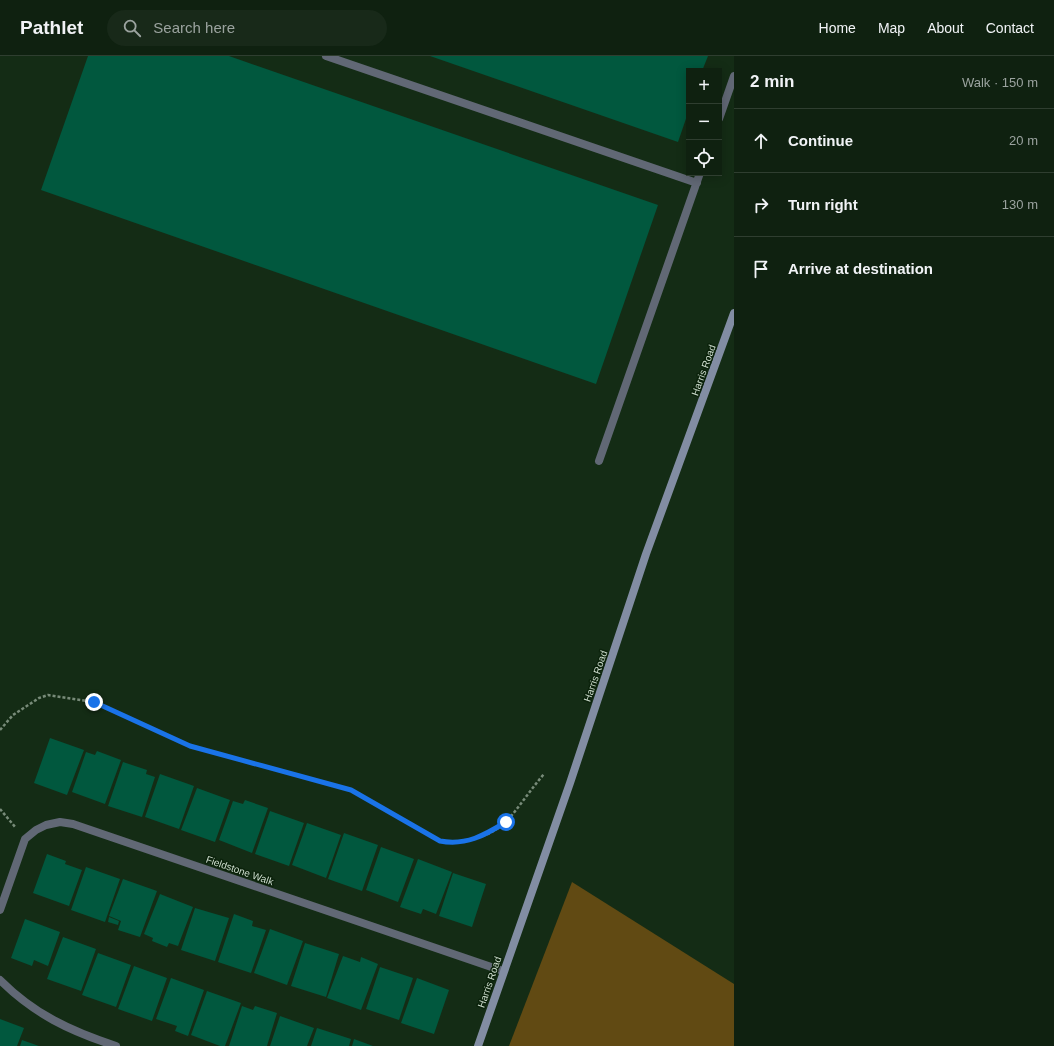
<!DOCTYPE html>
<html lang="en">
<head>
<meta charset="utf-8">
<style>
  body { margin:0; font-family:Arial,sans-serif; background:#182919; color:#f1f3f6 }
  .controls { position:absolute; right:12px; top:12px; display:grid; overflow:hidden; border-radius:0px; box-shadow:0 2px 10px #0003 }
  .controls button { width:36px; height:36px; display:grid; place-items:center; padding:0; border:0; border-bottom:1px solid #2f3e30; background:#0f2110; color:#f1f3f6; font:20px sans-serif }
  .stop { position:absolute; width:12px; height:12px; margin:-9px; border:3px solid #1a73e8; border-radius:50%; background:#fff }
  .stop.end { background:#1a73e8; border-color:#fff; box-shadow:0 1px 4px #0008 }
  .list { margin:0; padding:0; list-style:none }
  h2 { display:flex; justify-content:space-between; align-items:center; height:52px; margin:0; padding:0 16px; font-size:17px }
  h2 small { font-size:13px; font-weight:400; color:#9ba39f }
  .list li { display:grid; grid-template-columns:26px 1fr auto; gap:12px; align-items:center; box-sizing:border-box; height:64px; padding:0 16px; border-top:1px solid #2f3e30 }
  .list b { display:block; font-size:15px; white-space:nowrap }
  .list em { font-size:13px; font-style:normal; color:#9ba39f }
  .icon { flex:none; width:22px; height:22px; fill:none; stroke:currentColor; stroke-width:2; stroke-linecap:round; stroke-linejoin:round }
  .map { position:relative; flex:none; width:734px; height:990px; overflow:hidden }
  header { display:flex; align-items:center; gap:24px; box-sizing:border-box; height:56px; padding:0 20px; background:#0f2110; border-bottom:1px solid #2f3e30 }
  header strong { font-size:19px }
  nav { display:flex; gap:22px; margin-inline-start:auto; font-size:14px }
  .search { width:280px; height:36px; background:#182919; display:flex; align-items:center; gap:10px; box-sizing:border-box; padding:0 14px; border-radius:22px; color:#9ba39f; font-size:15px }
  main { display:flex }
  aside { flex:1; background:#0f2110 }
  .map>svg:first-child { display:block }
  .green { fill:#614a13 }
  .building { fill:#01583e }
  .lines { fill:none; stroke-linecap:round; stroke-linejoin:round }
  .path { stroke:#788b79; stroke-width:2.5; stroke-dasharray:3 2; stroke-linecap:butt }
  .service { stroke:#616875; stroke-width:8 }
  .minor { stroke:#616875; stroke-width:8 }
  .secondary { stroke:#828da3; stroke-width:8 }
  .route { stroke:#1a73e8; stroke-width:5 }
  .labels { text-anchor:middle; stroke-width:3; stroke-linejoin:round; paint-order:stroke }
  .street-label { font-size:10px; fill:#cfdecf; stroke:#0b220b }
</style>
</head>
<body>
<header>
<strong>Pathlet</strong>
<div class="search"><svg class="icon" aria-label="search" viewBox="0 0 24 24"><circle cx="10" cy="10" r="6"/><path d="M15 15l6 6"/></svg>Search here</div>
<nav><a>Home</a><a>Map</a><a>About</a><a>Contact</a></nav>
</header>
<main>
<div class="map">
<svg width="734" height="990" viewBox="0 0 734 990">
  <rect width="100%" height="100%" fill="#142c15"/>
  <path class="green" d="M 572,826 L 734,928 L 734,990 L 509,990 Z"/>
  <path class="building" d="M 88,0 L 229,0 L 658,149 L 596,328 L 41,134 Z
    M 430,0 L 708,0 L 702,15 L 689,15 L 689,54 L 678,86 Z
    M 50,682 L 84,694 L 67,739 L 34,727 Z
    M 97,695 L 121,704 L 105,748 L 72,736 L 86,696 L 95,699 Z
    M 123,706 L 147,714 L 146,718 L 155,721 L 142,761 L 108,750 Z
    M 160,718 L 194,730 L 179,773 L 145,761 Z
    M 197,732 L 230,744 L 215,786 L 181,774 Z
    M 245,744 L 268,752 L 252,797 L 219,784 L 233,745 L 243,748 Z
    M 270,755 L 304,767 L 289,810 L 255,798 Z
    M 307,767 L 341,779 L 326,822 L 292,809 Z
    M 344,777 L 378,789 L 362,835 L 328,823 Z
    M 381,791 L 414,803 L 398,846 L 366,834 Z
    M 47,798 L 66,805 L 65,808 L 82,814 L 69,850 L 33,837 Z
    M 418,803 L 452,816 L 436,858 L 423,853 L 421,858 L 400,851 Z
    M 86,811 L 120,823 L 105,866 L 71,854 Z
    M 453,817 L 486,828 L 472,871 L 439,860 Z
    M 123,823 L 157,835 L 140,881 L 118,874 L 121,865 L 109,860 Z
    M 160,838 L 193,851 L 178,890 L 169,887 L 167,891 L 152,885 L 153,882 L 144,878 Z
    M 195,852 L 229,862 L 215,905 L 181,894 Z
    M 234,858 L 253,865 L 252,870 L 266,874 L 251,917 L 218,906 Z
    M 109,861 L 119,865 L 118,869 L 108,866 Z
    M 25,863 L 60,876 L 48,910 L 34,904 L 32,910 L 11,902 Z
    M 270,873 L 303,885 L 287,929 L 254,917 Z
    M 63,881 L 96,893 L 81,935 L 47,923 Z
    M 305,887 L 339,898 L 326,941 L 291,930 Z
    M 98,897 L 131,909 L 116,951 L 82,939 Z
    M 343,900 L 360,906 L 361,901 L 378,908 L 361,954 L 327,942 Z
    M 134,910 L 167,922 L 152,965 L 118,953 Z
    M 380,911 L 413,922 L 399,964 L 366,953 Z
    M 171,922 L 204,934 L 188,980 L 175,975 L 177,970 L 156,963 Z
    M 417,922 L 449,934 L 434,978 L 401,967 Z
    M 207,935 L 241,947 L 225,990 L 220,990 L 191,979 Z
    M 242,950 L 253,954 L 255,950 L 277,957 L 267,990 L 229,990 Z
    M 280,960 L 314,972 L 307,990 L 270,990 Z
    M 0,963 L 24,972 L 17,990 L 0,990 Z
    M 317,972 L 351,983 L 349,990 L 311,990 Z
    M 354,983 L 373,990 L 352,990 Z
    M 22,984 L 39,990 L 20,990 Z"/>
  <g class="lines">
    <path class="path" d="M 0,674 L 13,659 L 39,642 L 48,639 L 94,646 L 190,690 L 351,734 L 440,785 C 461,789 491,781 507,765 C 520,750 531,733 544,718
      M 0,753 L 16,772"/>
    <path class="service" d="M 326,0 L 697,127
      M 719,63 L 734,20
      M 599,405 L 700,117"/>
    <path class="minor" d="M 0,854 L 25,783 L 36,774 L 46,769 L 60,766 L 73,768 L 503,915
      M 0,924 C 34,958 70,975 116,990"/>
    <path class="secondary" d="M 478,990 L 570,727 L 646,498 L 734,257"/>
  </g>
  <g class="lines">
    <path class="route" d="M 94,646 L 190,690 L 351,734 L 440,785 C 466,790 485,779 506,766"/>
  </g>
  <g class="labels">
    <g class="street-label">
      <text transform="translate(703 314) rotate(-70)" y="4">Harris Road</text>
      <text transform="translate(595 620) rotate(-71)" y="4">Harris Road</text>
      <text transform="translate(240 814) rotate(19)" y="4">Fieldstone Walk</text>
      <text transform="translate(489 926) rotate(-71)" y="4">Harris Road</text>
    </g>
  </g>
</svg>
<div class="controls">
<button>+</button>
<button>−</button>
<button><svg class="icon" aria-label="locate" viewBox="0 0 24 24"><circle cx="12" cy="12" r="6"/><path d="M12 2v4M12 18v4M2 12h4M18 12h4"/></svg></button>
</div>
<div class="stop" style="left:506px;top:766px"></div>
<div class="stop end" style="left:94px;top:646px"></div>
</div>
<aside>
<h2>2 min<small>Walk · 150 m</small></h2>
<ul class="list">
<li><svg class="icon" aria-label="ahead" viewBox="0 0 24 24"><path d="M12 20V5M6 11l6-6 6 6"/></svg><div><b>Continue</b></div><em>20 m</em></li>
<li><svg class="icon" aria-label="right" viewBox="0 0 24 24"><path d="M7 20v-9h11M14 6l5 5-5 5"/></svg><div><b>Turn right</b></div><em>130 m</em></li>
<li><svg class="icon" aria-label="arrive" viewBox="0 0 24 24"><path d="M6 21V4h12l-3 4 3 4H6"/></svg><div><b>Arrive at destination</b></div></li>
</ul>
</aside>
</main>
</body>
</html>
